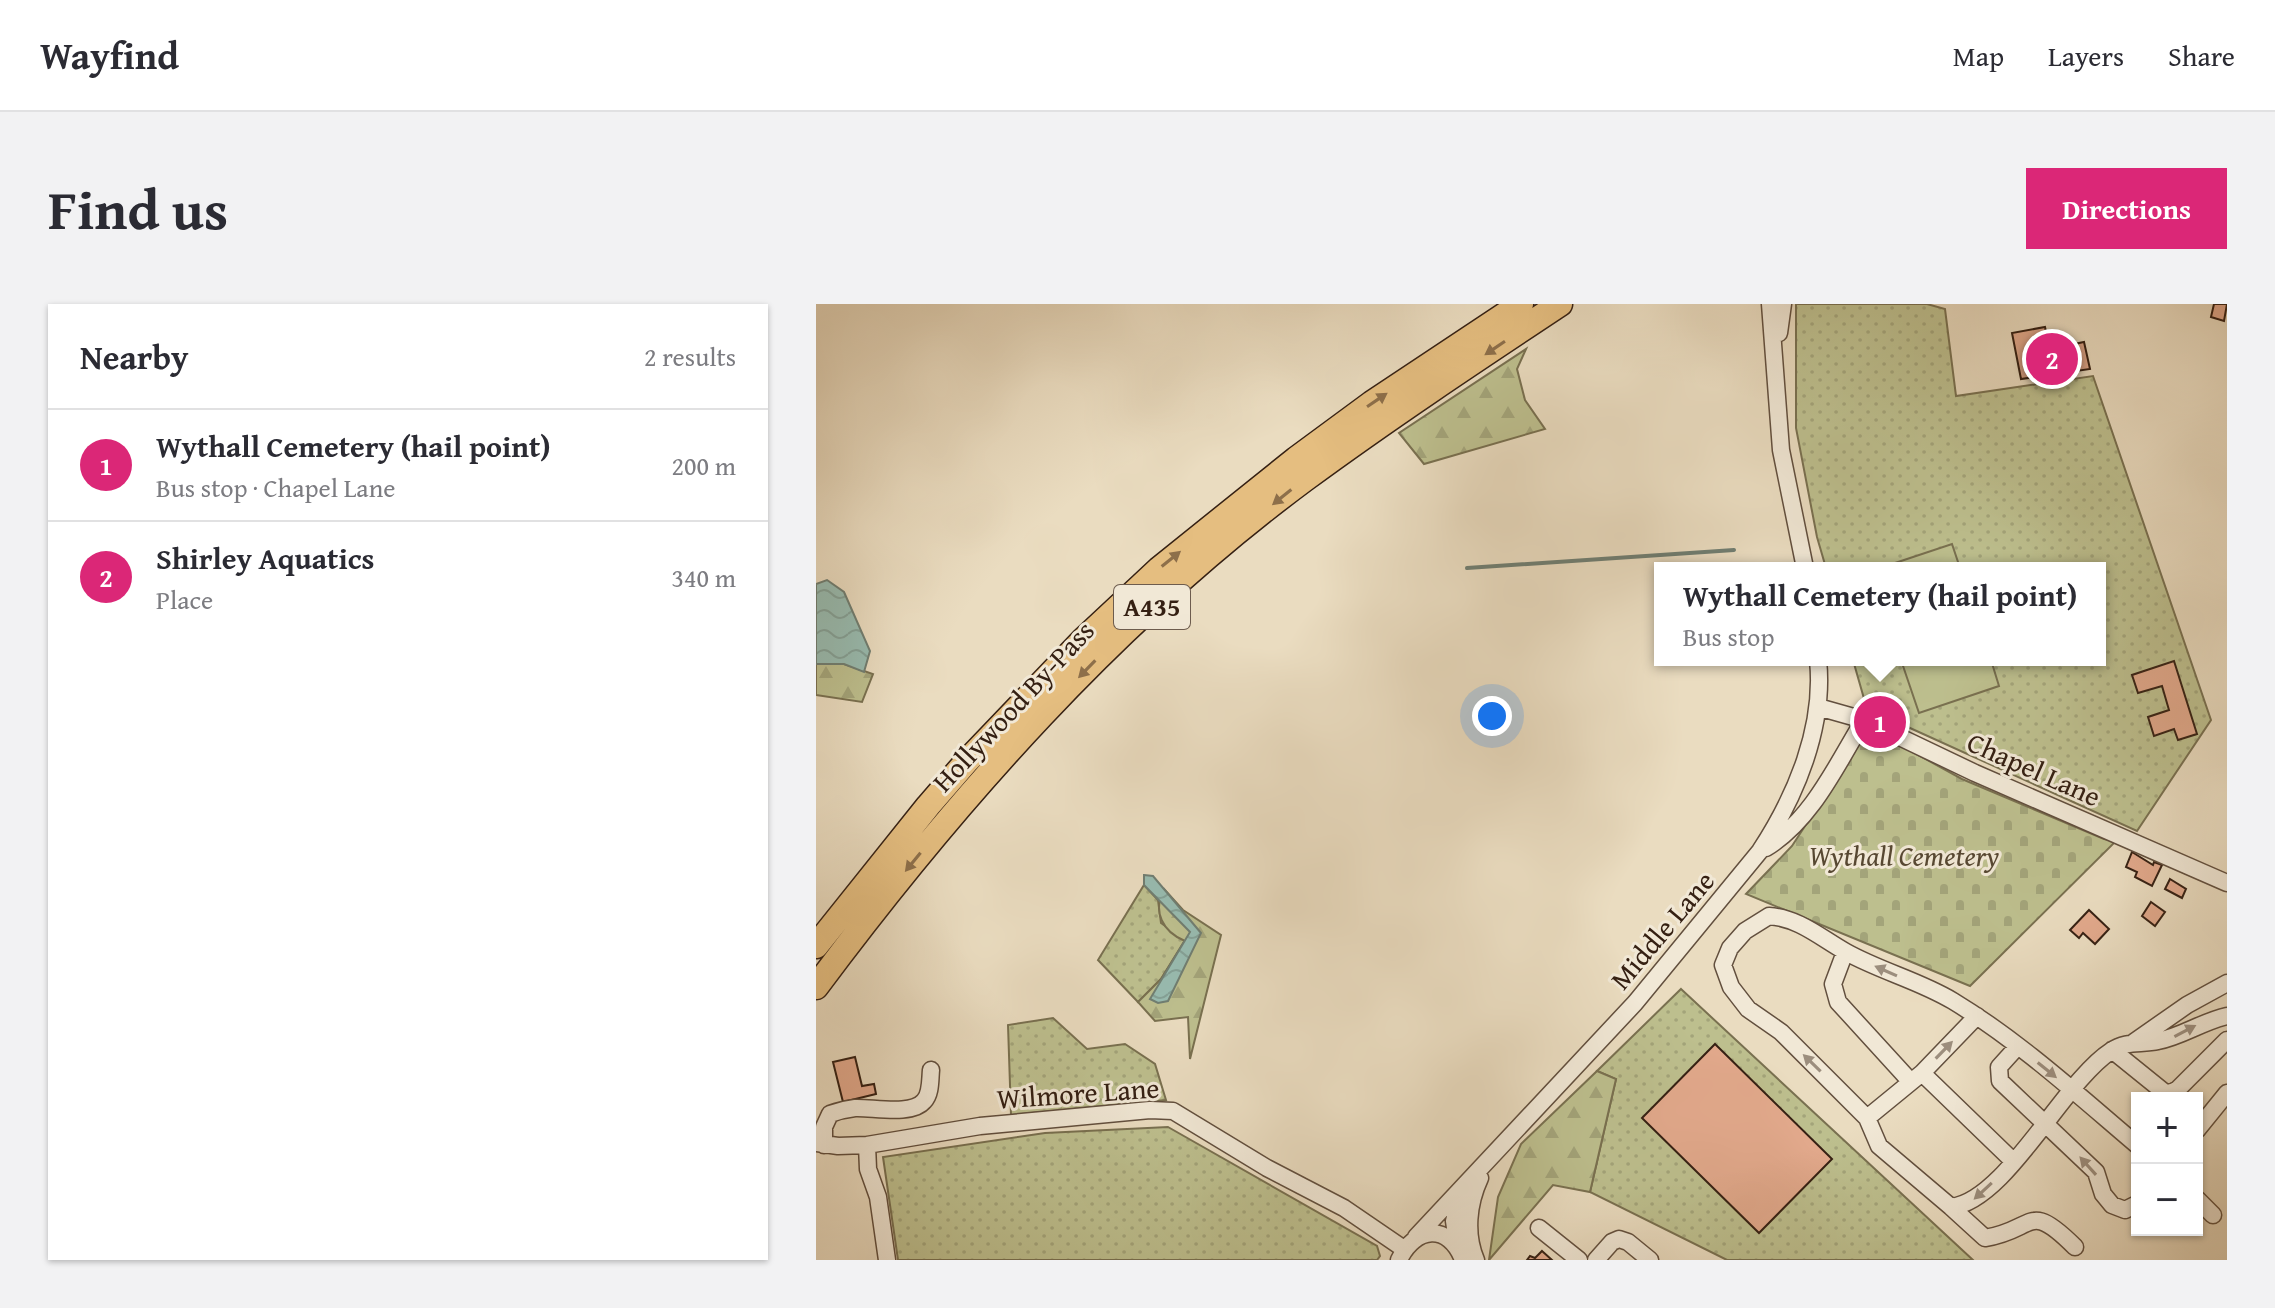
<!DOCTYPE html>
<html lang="en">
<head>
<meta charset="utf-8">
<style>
  body { margin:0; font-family:"Gentium Book Plus",serif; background:#f2f2f3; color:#2b2b33 }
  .controls { position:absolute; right:24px; bottom:24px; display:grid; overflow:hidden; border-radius:0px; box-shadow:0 2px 6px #0004 }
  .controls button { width:72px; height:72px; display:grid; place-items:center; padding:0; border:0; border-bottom:2px solid #e1e1e2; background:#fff; color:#2b2b33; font:40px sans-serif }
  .you { position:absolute; left:676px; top:412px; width:28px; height:28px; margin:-20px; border:6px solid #fff; border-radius:50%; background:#1a73e8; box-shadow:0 0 0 12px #1a73e833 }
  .badge { display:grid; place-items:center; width:52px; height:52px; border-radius:50%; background:#db2777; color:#fff; font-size:26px; font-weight:700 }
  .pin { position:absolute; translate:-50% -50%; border:4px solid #fff; box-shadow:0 2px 8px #0006 }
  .popup { position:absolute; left:838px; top:258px; width:452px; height:104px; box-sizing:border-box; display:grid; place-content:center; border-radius:0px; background:#fff; filter:drop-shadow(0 2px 6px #0005); font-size:26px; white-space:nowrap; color:#7c7c81 }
  .popup b { font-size:30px; color:#2b2b33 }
  .popup::after { content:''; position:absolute; left:50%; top:100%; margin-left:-16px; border:16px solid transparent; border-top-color:#fff }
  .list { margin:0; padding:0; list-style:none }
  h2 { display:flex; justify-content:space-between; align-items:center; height:104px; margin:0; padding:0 32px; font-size:34px }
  h2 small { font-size:26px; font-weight:400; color:#7c7c81 }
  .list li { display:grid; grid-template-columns:52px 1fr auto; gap:24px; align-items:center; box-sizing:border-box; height:112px; padding:0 32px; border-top:2px solid #e1e1e2 }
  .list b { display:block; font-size:30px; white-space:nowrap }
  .list p { margin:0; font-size:26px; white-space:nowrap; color:#7c7c81 }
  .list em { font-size:26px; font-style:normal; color:#7c7c81 }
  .map { position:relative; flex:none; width:1411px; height:956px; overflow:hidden; border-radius:0px }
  header { display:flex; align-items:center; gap:48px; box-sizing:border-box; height:112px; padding:0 40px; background:#fff; border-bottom:2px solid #e1e1e2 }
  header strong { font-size:38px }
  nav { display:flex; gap:44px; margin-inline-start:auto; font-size:28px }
  .intro { display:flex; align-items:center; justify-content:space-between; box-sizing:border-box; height:192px; padding:0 48px }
  h1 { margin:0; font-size:56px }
  .button { padding:20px 36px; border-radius:0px; background:#db2777; color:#fff; font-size:28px; font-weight:700 }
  main { display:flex; gap:48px; padding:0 48px }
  aside { flex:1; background:#fff; border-radius:0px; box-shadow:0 2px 6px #0004 }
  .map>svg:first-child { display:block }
  .grass { fill:url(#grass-dots); stroke:#797050; stroke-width:2 }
  .forest { fill:url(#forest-firs); stroke:#797050; stroke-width:2 }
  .cemetery { fill:url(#cemetery-stones); stroke:#797050; stroke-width:2 }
  .garden { fill:#bdbf8e; stroke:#797050; stroke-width:2 }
  .water { fill:url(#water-waves); stroke:#707e72; stroke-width:2 }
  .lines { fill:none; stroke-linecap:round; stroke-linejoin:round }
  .stream { stroke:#707e72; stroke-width:4 }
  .building { fill:#e2a98c; stroke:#352013; stroke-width:2 }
  .minor-casing { stroke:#624f3e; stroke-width:19 }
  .highway-casing { stroke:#352013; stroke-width:27 }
  .minor { stroke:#f1e8d6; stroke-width:16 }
  .highway { stroke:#e5be80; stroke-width:24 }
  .oneway { fill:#8d6f4a }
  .oneway2 { fill:#9c8e7e }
  .labels { text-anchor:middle; stroke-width:6; stroke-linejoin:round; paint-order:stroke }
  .shield { fill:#f1e8d6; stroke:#6d5c4e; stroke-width:2 }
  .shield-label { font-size:26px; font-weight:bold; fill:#352013 }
  .street-label { font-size:28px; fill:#352013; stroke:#f1e8d6 }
  .park-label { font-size:28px; font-style:italic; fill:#574832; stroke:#f1e8d6 }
</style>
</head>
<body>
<header>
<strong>Wayfind</strong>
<nav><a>Map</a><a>Layers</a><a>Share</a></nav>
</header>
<div class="intro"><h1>Find us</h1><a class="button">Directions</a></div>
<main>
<aside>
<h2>Nearby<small>2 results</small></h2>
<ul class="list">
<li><span class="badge">1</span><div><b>Wythall Cemetery (hail point)</b><p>Bus stop · Chapel Lane</p></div><em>200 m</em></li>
<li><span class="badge">2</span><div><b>Shirley Aquatics</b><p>Place</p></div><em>340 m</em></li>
</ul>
</aside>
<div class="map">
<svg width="1411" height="956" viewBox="0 0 1411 956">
  <defs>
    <pattern id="grass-dots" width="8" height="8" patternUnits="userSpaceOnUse" patternTransform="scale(2)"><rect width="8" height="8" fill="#bdbf8e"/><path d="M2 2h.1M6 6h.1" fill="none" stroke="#a3a47a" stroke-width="1.8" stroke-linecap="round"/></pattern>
    <pattern id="forest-firs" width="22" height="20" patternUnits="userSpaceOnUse" patternTransform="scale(2)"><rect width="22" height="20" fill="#bdbf8e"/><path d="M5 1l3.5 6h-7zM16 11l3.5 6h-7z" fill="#a3a47a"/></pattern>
    <pattern id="cemetery-stones" width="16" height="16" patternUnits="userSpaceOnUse" patternTransform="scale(2)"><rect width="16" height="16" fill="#bdbf8e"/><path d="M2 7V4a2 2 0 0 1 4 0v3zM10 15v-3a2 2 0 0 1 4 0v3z" fill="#a3a47a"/></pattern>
    <pattern id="water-waves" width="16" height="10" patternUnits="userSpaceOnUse" patternTransform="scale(2)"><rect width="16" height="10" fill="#98bcb1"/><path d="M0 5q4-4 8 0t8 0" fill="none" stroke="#84a197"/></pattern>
  </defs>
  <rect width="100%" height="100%" fill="#eadcc0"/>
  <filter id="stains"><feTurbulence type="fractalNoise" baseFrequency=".0025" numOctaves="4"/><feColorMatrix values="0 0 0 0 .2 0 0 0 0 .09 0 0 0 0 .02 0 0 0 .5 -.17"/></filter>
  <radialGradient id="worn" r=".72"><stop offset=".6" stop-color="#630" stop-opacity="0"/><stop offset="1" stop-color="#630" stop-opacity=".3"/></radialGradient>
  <path class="grass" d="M 980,0 L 1111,0 L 1129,5 L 1140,92 L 1277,72 L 1395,416 L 1321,527 L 1083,419 L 1049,398 L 1037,356 L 1284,356 L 1284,264 L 1010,264 L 1001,233 L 980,124 Z
    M 328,581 L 342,596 L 345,619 L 369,636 L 345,675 L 322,698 L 282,656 Z
    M 865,685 L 1157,956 L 911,956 L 774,888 L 800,775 L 781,767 Z
    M 237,714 L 271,745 L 309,740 L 339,760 L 350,796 L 195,811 L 192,721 Z
    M 352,823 L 561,942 L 564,952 L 561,956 L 82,956 L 67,853 L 229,829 Z"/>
  <path class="forest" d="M 710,45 L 701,65 L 709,96 L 729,125 L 608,160 L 583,129 Z
    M 0,360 L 28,360 L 57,370 L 46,398 L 0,391 Z
    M 348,585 L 367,606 L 405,631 L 374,755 L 372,713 L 339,717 L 322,698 L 345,675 L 369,637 C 347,628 336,608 348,585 Z
    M 781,767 L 800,775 L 774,888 L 737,881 L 673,956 L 682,893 L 705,840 Z"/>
  <path class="cemetery" d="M 1053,424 L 1146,475 L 1288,535 L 1300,537 L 1154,682 L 930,590 L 976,542 Z"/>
  <path class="garden" d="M 1136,240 L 1144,264 L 1064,264 Z
    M 1085,356 L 1175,356 L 1183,382 L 1103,409 Z"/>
  <path class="water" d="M 11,276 L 28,288 L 54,347 L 48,368 L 28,360 L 0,360 L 0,280 Z
    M 328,571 L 337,572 L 385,629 L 352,697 L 342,699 L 334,695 L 374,628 L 328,581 Z"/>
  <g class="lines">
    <path class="stream" d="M 651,264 L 918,246"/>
  </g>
  <path class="building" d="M 1398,0 L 1411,0 L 1408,17 L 1395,13 Z
    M 1229,23 L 1234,45 L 1268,38 L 1274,65 L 1205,75 L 1196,29 Z
    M 1358,357 L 1381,430 L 1362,436 L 1358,425 L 1338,432 L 1332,413 L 1353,406 L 1346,382 L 1322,389 L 1316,371 Z
    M 1316,548 L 1337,561 L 1338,558 L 1346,561 L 1336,582 L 1319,573 L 1321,568 L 1310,563 Z
    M 1354,575 L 1370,585 L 1366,594 L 1349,585 Z
    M 1335,598 L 1349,608 L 1339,622 L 1326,612 Z
    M 1273,606 L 1293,625 L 1279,640 L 1267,629 L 1263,634 L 1254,626 Z
    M 899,740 L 1016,855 L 943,929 L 826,814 Z
    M 39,753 L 46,782 L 58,780 L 60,790 L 27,798 L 17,758 Z
    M 726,947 L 736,956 L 711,956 L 714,952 L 719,954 Z"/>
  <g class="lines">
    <defs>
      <path id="minor" d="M 954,0 L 965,146 L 989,264
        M 963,29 L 967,0
        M 1002,403 L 1048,416 L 1159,469 L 1411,579
        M 950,544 C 996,516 1021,460 1048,416
        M 1029,648 L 1017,680 L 1022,698 L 1095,778
        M 1318,738 L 1371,701 L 1411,679
        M 1202,742 L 1183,763 L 1184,777 L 1280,868 L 1287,890 L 1296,901 L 1309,906 L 1321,900
        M 1296,746 L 1348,788 L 1355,789 L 1362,785 L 1411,736
        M 1106,769 L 1197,857
        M 1051,814 L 1106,769 L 1161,712
        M 1381,826 L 1411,789
        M 0,839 L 22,842 L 51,841 L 164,822 L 334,806 L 357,807 L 451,864 L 528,904 L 588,945
        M 8,841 L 8,823 L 14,810 C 22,807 30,805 39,804 C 56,803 96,812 108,797 C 115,790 114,776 115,766
        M 51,841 L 52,865 L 62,893 L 71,956
        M 1321,841 C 1262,791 1203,737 1137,697 C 1104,677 1064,667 1030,648 C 1005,634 983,614 953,612 L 929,627 L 914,644 L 907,661 L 915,683 L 932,705 L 965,728 L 1051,814 L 1063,842 L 1135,903 C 1190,897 1247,778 1295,747 C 1311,736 1325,741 1342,737 C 1367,732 1385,718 1411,712
        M 1381,895 L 1397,911
        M 1135,903 L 1169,934 C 1220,926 1211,895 1259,943
        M 723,924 L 763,956
        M 600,933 L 819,699 L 944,547 C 980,492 1009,423 1002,356
        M 642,943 L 638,917 L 646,887
        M 583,956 C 599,922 633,919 647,956
        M 660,956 C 649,930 652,900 664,874
        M 780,956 L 796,938 L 803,935 L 812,938 L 834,956"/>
      <path id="highway" d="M 0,642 L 112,502 L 151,457 L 267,336 L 343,265 L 480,155 L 556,99 L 705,0
        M 0,683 C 141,494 299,316 489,175 C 572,114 658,57 744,0"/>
    </defs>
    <use href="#minor" class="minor-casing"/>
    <use href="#highway" class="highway-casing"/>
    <use href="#minor" class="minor"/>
    <use href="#highway" class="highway"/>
  </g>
  <defs><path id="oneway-solid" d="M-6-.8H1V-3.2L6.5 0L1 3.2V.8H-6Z" transform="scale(2)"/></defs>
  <g class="oneway">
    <use href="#oneway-solid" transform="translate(679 44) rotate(146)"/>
    <use href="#oneway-solid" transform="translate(561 96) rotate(-34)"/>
    <use href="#oneway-solid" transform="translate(466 193) rotate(141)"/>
    <use href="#oneway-solid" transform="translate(355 255) rotate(-39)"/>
    <use href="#oneway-solid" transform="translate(271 365) rotate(134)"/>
    <use href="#oneway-solid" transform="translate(97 558) rotate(129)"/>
  </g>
  <g class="oneway2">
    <use href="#oneway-solid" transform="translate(1070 667) rotate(-156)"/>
    <use href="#oneway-solid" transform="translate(1369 727) rotate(-28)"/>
    <use href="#oneway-solid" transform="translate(1128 746) rotate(-46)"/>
    <use href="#oneway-solid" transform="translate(996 759) rotate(-136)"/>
    <use href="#oneway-solid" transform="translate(1231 766) rotate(39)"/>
    <use href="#oneway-solid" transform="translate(1272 862) rotate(-132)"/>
    <use href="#oneway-solid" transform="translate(1167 887) rotate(137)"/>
  </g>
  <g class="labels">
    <rect class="shield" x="298" y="281" width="76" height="44" rx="6"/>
    <g class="shield-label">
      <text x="336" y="312">A435</text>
    </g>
    <g class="street-label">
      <text transform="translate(197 402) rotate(-47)" y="10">Hollywood By-Pass</text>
      <text transform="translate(1218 465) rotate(24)" y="10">Chapel Lane</text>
      <text transform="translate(846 626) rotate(-50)" y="10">Middle Lane</text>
      <text transform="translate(262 789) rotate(-4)" y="10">Wilmore Lane</text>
    </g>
    <g class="park-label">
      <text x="1088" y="562">Wythall Cemetery</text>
    </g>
  </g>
  <rect width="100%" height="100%" filter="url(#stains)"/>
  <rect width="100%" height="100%" fill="url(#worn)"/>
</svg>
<div class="controls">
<button>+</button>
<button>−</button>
</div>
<div class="you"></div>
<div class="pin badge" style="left:1064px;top:418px">1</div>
<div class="popup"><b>Wythall Cemetery (hail point)</b>Bus stop</div>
<div class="pin badge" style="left:1236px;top:55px">2</div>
</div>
</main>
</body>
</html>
